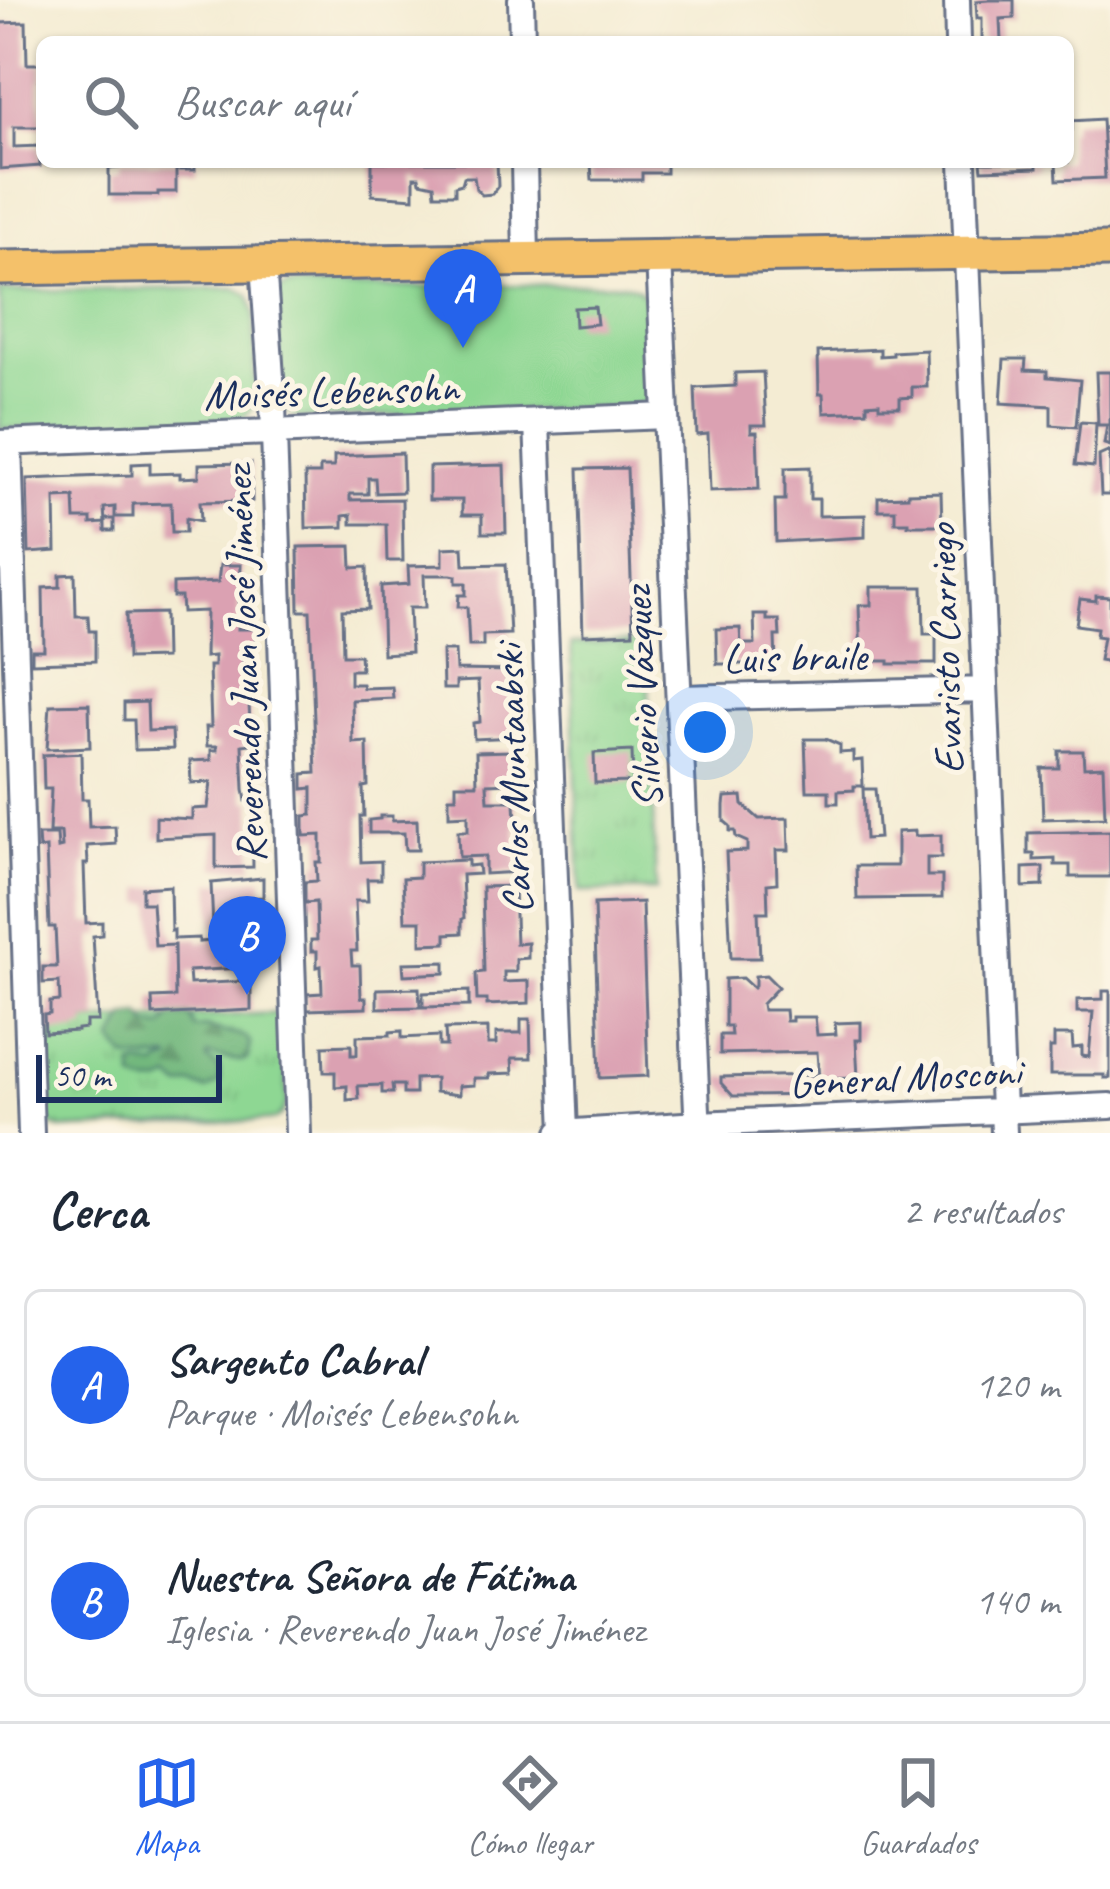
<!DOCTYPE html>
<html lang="es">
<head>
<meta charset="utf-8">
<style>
  body { margin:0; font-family:Caveat,sans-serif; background:#f6f6f7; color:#1f2937 }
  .scale { position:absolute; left:36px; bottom:30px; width:186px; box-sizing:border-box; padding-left:12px; border:6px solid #1b2f5e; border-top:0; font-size:33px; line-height:42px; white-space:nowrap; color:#1b2f5e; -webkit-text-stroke:9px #fcf5e5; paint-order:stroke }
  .you { position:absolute; left:705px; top:732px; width:42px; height:42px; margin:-30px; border:9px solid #fff; border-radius:50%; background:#1a73e8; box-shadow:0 0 0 18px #1a73e833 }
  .badge { display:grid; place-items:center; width:78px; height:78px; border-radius:50%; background:#2563eb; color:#fff; font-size:39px; font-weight:700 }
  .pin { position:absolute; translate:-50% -99px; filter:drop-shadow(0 3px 6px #0008) }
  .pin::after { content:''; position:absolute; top:63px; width:42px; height:36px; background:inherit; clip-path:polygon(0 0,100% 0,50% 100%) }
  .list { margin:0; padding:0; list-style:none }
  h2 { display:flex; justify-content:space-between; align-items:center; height:156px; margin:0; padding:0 48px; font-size:51px }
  h2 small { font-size:39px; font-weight:400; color:#747a83 }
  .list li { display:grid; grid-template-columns:78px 1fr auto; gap:36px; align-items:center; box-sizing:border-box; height:192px; margin:0 24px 24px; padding:0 24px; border:3px solid #e0e1e3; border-radius:18px }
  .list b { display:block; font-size:45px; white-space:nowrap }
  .list p { margin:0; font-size:39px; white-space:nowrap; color:#747a83 }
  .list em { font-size:39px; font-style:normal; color:#747a83 }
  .icon { flex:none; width:66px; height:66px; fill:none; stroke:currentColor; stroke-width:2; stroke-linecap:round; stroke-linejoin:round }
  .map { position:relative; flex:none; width:1110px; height:1133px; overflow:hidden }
  .search { position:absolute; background:#fff; box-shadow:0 3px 9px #0004; left:36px; right:36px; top:36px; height:132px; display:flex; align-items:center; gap:30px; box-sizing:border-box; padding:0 42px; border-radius:18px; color:#747a83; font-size:45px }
  .sheet { height:588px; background:#fff }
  nav { display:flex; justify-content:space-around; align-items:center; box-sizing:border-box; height:168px; border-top:3px solid #e0e1e3; background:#fff; font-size:33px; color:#747a83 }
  nav a { display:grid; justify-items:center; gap:6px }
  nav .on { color:#2563eb }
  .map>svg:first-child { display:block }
  .grass { fill:url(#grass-tufts); stroke:#548378; stroke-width:3 }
  .forest { fill:url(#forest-firs); stroke:#46746e; stroke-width:3 }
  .green { fill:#8ed793; stroke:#548378; stroke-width:3 }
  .building { fill:#dba1b2 }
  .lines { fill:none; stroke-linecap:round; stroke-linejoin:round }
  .minor-casing { stroke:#677187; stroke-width:30 }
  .major-casing { stroke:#677187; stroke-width:39 }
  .minor { stroke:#fff; stroke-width:24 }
  .major { stroke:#f4c16a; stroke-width:33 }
  .labels { text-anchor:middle; stroke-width:10; stroke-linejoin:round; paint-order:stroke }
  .street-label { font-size:42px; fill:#1b2f5e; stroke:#fcf5e5 }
</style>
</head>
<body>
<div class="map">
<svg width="1110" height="1133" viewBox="0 0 1110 1133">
  <defs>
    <pattern id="grass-tufts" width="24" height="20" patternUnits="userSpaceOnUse" patternTransform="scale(3)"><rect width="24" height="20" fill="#8ed793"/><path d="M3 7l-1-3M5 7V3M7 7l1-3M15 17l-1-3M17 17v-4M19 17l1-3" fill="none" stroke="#7ab981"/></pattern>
    <pattern id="forest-firs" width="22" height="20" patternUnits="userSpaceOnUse" patternTransform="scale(3)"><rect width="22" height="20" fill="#72b87d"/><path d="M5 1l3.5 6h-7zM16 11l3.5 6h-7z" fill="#5d966a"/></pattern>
  </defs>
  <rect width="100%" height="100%" fill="#fcf5e5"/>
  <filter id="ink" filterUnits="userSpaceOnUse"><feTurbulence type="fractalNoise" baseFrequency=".00833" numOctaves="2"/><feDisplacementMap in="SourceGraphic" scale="24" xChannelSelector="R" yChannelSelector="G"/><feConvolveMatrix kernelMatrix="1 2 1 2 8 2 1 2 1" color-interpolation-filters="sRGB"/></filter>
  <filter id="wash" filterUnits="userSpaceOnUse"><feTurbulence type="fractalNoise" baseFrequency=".004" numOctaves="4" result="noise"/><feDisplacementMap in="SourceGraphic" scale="48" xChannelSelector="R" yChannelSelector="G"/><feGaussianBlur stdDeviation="2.7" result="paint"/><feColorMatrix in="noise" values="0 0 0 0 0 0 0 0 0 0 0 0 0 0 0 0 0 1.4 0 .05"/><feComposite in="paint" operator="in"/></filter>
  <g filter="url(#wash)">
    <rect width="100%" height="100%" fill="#f4ecd3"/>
    <path class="grass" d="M 647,641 L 656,890 L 580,892 L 571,644 Z
      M 284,1013 L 287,1103 L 282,1114 L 275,1120 L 67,1129 C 58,1128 55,1129 49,1121 C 40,1107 41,1043 40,1023 Z"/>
    <path class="forest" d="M 141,1015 L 148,1025 L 163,1027 L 171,1017 L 190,1016 L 195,1028 L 205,1027 L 246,1037 L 250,1042 L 248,1059 L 240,1061 L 208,1055 L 207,1059 L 219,1068 L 220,1082 L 206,1090 L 192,1084 L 181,1087 L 171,1079 C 161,1086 144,1086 134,1079 L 134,1066 L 138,1064 L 157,1067 L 161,1063 L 171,1060 L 169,1058 L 148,1060 L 126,1058 L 113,1041 L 126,1017 Z"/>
    <path class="green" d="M 593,284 C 607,284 628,281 639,290 C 655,303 651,363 652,384 C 650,395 647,402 637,407 L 303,418 L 295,417 L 282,408 L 276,296 L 277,291 L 287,286 L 351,288 Z
      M 235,288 L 249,295 L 254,312 L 255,396 C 254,413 245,419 229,420 L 0,429 L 0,291 Z"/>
    <g id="blocks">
      <path class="building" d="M 989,0 L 1014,0 L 1014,18 L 1000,19 L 1001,42 L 982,42 L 982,18 L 977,18 L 976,1 Z
        M 26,22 L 27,64 L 42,64 L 42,80 L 39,80 L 42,127 L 14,127 L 14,147 L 39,146 L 40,166 L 0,169 L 0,23 Z
        M 1102,119 L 1105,178 L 1057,180 L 1056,162 L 1068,162 L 1068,130 L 1072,130 L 1072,121 Z
        M 119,162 L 195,162 L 195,170 L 176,170 L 176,192 L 158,192 L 158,195 L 109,195 L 109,169 L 119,168 Z
        M 372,162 L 497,162 L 498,186 L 492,194 L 482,195 L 476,189 L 474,177 L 464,177 L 462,184 L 455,186 L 455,194 L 435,194 L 434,185 L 420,182 L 419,177 L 414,177 L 414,198 L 372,195 Z
        M 591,162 L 666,162 L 666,173 L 642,173 L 642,180 L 592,180 Z
        M 981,162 L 1037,162 L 1037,168 L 982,170 Z
        M 595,307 L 597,324 L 575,326 L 574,308 Z
        M 880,349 L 880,356 L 893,355 L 893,352 L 926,350 L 927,387 L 912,387 L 912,397 L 900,398 L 900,407 L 879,407 L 879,403 L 867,404 L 867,411 L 824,413 L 823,394 L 819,394 L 818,352 Z
        M 1004,359 L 1026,359 L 1025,370 L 1047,371 L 1047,377 L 1080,380 L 1076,427 L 1051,425 L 1051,406 L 1001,403 Z
        M 763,372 L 766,425 L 751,425 L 751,432 L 757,432 L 759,489 L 710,491 L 708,434 L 697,435 L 695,388 L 735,386 L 735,373 Z
        M 1096,372 L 1110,372 L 1110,446 L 1104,444 L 1107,425 L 1098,425 Z
        M 1080,422 L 1096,423 L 1094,467 L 1075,465 Z
        M 1110,451 L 1110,495 L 1101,495 L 1099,456 Z
        M 402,453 L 403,492 L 376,493 L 375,478 L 368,478 L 368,494 L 350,494 L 350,500 L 402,499 L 403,561 L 387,561 L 386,524 L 351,524 L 351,515 L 343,516 L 343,527 L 306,528 L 305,474 L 320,474 L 320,467 L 334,467 L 334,456 Z
        M 150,463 L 150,474 L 180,473 L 180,478 L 199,477 L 199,464 L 251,463 L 252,501 L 200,502 L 201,521 L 186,518 L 186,532 L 172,532 L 171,503 L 133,504 L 133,517 L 115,517 L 115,507 L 104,508 L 105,523 L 105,519 L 114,519 L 114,531 L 105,531 L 105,523 L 91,524 L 91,519 L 75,519 L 74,497 L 55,498 L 56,551 L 29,553 L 27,479 L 132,475 L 132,464 Z
        M 504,465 L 506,533 L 482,533 L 482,515 L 462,515 L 462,500 L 429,500 L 429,467 Z
        M 810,467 L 810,499 L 819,499 L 819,516 L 865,515 L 865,537 L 776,542 L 775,500 L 785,500 L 785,468 Z
        M 627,468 L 633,633 L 583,635 L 578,469 Z
        M 941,492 L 942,525 L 908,525 L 908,522 L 895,522 L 895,510 L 878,510 L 878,497 L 908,496 L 908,493 Z
        M 351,546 L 352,568 L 367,567 L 368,609 L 342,610 L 343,655 L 360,655 L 361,670 L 350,670 L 350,684 L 362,684 L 363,688 L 392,687 L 393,698 L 352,700 L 353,743 L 367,742 L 368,786 L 363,787 L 364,816 L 360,816 L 361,862 L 381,861 L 381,879 L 367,879 L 368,901 L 355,901 L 357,951 L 351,951 L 352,965 L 360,965 L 361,998 L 366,998 L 366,1008 L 307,1010 L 307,994 L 322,993 L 321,966 L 317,967 L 317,951 L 311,951 L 311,940 L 317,940 L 316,902 L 305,903 L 305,882 L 317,881 L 316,862 L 321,862 L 321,835 L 304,836 L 304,816 L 312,815 L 312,788 L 303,789 L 303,774 L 316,773 L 310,611 L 299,611 L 298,547 Z
        M 463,547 L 464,565 L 506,564 L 510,634 L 483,635 L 483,646 L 469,646 L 467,607 L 458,607 L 459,595 L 466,595 L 466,583 L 456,583 L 456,576 L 451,575 L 424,575 L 425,608 L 409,608 L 411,652 L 383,654 L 381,586 L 409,584 L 408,566 L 443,565 L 443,548 Z
        M 220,565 L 241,565 L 238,629 L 255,629 L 256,655 L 243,655 L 243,665 L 247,665 L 251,744 L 242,745 L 244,789 L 246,801 L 252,801 L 253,867 L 216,868 L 216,835 L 156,838 L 156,817 L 192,819 L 192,809 L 208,808 L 211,782 L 191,783 L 190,761 L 211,760 L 211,750 L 217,750 L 217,746 L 207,746 L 206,727 L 211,727 L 209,666 L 214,666 L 214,656 L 205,657 L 206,611 L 182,612 L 181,597 L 173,597 L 173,584 L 218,582 Z
        M 75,574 L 76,616 L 88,616 L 89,631 L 95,631 L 95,661 L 32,663 L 32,650 L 44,650 L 43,588 L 60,587 L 60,575 Z
        M 871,587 L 923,587 L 924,634 L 936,634 L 936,664 L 889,664 L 889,661 L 861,661 L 859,605 L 871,605 Z
        M 1096,596 L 1110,597 L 1110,662 L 1099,660 L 1103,637 L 1096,636 L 1097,628 L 1076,625 L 1080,599 L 1096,601 Z
        M 164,613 L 165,658 L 127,659 L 126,614 Z
        M 754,615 L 767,615 L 767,620 L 779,620 L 780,636 L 775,636 L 776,664 L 717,664 L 716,629 L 740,628 L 741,644 L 755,644 Z
        M 442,651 L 455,651 L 456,670 L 514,671 L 514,683 L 508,683 L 509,693 L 513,693 L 515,737 L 474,739 L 473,723 L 480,722 L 478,681 L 456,682 L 456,689 L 443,689 Z
        M 147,702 L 148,731 L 172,730 L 173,749 L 135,750 L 134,720 L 124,720 L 124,703 Z
        M 89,704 L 90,747 L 47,749 L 50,705 Z
        M 805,739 L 826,739 L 840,745 L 840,753 L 853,752 L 853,761 L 862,760 L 863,786 L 854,786 L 854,790 L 838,791 L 838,803 L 829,803 L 829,791 L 807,791 Z
        M 511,751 L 512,783 L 487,784 L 488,801 L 515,801 L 518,872 L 485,874 L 485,856 L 459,857 L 458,831 L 468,831 L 468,815 L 449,816 L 449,797 L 456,797 L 456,784 L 477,784 L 476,752 Z
        M 632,751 L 633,782 L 595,783 L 594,753 Z
        M 1059,751 L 1083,751 L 1084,767 L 1103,766 L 1105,817 L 1043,819 L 1041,768 L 1059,768 Z
        M 81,753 L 82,799 L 88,799 L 89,827 L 115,826 L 116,844 L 87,846 L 88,864 L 84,864 L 86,923 L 102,922 L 102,935 L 93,936 L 98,1021 L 86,1021 L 86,1028 L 77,1029 L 77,1031 L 45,1033 L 44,1015 L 50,1014 L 50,1002 L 60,1001 L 59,982 L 43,983 L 43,967 L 57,967 L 55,927 L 49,927 L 46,848 L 39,849 L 38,835 L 57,835 L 58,848 L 62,847 L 61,832 L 49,832 L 51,789 L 44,789 L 43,755 Z
        M 863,789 L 875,789 L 879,838 L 865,839 Z
        M 742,796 L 743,805 L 759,819 L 788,818 L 789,850 L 776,850 L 777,883 L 767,884 L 768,912 L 758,912 L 760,958 L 731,958 L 726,852 L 747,851 L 747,842 L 736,837 L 735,831 L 730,831 L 730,826 L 724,821 L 724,805 L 725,797 Z
        M 380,816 L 392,816 L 392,821 L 417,820 L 418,850 L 405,850 L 404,833 L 369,833 L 369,820 L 380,819 Z
        M 915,831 L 915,836 L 941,835 L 941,858 L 927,858 L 927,876 L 942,876 L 942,898 L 857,899 L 856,866 L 897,866 L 897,832 Z
        M 1110,831 L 1110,877 L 1070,877 L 1070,865 L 1055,865 L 1055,859 L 1034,860 L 1034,854 L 1028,854 L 1028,833 Z
        M 468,860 L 468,866 L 478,865 L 479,874 L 462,875 L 464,918 L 462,919 L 462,933 L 446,934 L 446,943 L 421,944 L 421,921 L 405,921 L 403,878 L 419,877 L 419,862 Z
        M 1043,867 L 1043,886 L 1023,887 L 1023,868 Z
        M 263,878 L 263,897 L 249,898 L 249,924 L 252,924 L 252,933 L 258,933 L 259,967 L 189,971 L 190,984 L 251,981 L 251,1010 L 153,1015 L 152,998 L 175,997 L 174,945 L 155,946 L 152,903 L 142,903 L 142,888 L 170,886 L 171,931 L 174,930 L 174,939 L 199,938 L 199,942 L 211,941 L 211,935 L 222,934 L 221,926 L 213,927 L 211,883 Z
        M 514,886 L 516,944 L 528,943 L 528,958 L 516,959 L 516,972 L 504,972 L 504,982 L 529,981 L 529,1003 L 487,1005 L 487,1000 L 477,1000 L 476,973 L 484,972 L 482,887 Z
        M 642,902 L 648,1076 L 600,1078 L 594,904 Z
        M 445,962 L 445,973 L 404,975 L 403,963 Z
        M 766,975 L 778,987 L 762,1004 L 763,1010 L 785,1010 L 786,1021 L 792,1021 L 792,1017 L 815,1017 L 817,1035 L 836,1034 L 835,1023 L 861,1022 L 861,1040 L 856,1040 L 858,1078 L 819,1079 L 817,1052 L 720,1054 L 720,1035 L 731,1035 L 730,1026 L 725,1026 L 725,979 L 742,978 L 753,988 L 755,986 L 755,976 Z
        M 419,988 L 420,1007 L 377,1008 L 377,989 Z
        M 469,991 L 469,1006 L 423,1007 L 423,993 Z
        M 1103,991 L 1110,991 L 1110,1078 L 1104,1078 L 1104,1075 L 1050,1075 L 1050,1048 L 1054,1048 L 1054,1035 L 1072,1035 L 1073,1048 L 1082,1047 L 1082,1056 L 1089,1057 L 1093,1012 L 1077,1012 L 1077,1000 L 1103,999 Z
        M 521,1019 L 530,1019 L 531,1058 L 512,1058 L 513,1073 L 489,1074 L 489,1078 L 474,1078 L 474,1085 L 459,1086 L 459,1095 L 435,1092 L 435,1078 L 415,1079 L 415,1094 L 403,1094 L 403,1085 L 392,1085 L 393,1093 L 382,1093 L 382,1085 L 358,1086 L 359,1099 L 347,1100 L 347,1086 L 335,1087 L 335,1072 L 324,1072 L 323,1046 L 351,1045 L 351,1055 L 357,1055 L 357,1036 L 390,1035 L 390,1032 L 402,1031 L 402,1038 L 439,1036 L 439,1046 L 446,1046 L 445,1029 L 488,1028 L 488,1044 L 496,1044 L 496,1033 L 521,1033 Z
        M 819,1075 L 820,1095 L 739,1096 L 733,1096 L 721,1083 L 721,1077 Z"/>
    </g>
  </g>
  <g filter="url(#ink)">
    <use href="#blocks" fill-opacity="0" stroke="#677187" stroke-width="3"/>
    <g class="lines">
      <defs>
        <path id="minor" d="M 521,0 L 522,42
          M 957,0 L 958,42
          M 524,162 L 526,258
          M 963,162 L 1004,1133
          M 659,257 L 698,1133
          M 263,264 L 273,405 L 298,1133
          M 537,422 L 565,1133
          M 0,443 L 666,416
          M 9,443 L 31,1133
          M 680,698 L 985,690
          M 560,1133 L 698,1124 L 1110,1106"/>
        <path id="major" d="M 0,268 L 1110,250"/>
      </defs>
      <use href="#minor" class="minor-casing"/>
      <use href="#major" class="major-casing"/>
      <use href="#minor" class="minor"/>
      <use href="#major" class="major"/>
    </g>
  </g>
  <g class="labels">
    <g class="street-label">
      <text transform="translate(331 390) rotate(-2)" y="15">Moisés Lebensohn</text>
      <text transform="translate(944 649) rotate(-92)" y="15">Evaristo Carriego</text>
      <text transform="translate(795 656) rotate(-1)" y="15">Luis braile</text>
      <text transform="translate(243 664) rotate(-92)" y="15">Reverendo Juan José Jiménez</text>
      <text transform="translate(641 697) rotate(-93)" y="15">Silverio Vázquez</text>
      <text transform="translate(512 779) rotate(-92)" y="15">Carlos Muntaabski</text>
      <text transform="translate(905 1076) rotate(-3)" y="15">General Mosconi</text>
    </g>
  </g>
</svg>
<div class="scale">50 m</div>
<div class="you"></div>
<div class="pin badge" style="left:463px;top:348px">A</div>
<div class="pin badge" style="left:247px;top:995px">B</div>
<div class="search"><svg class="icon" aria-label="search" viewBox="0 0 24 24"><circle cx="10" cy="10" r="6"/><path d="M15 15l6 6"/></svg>Buscar aquí</div>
</div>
<section class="sheet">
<h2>Cerca<small>2 resultados</small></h2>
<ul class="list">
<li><span class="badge">A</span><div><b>Sargento Cabral</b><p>Parque · Moisés Lebensohn</p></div><em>120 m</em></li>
<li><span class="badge">B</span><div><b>Nuestra Señora de Fátima</b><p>Iglesia · Reverendo Juan José Jiménez</p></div><em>140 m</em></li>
</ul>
</section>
<nav>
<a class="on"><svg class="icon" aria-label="map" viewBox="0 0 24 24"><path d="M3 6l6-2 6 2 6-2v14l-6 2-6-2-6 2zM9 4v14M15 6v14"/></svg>Mapa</a>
<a><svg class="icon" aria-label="directions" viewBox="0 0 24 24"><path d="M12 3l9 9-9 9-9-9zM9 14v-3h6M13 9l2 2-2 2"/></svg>Cómo llegar</a>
<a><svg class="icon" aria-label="saved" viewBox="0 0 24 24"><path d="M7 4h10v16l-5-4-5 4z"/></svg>Guardados</a>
</nav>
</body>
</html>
